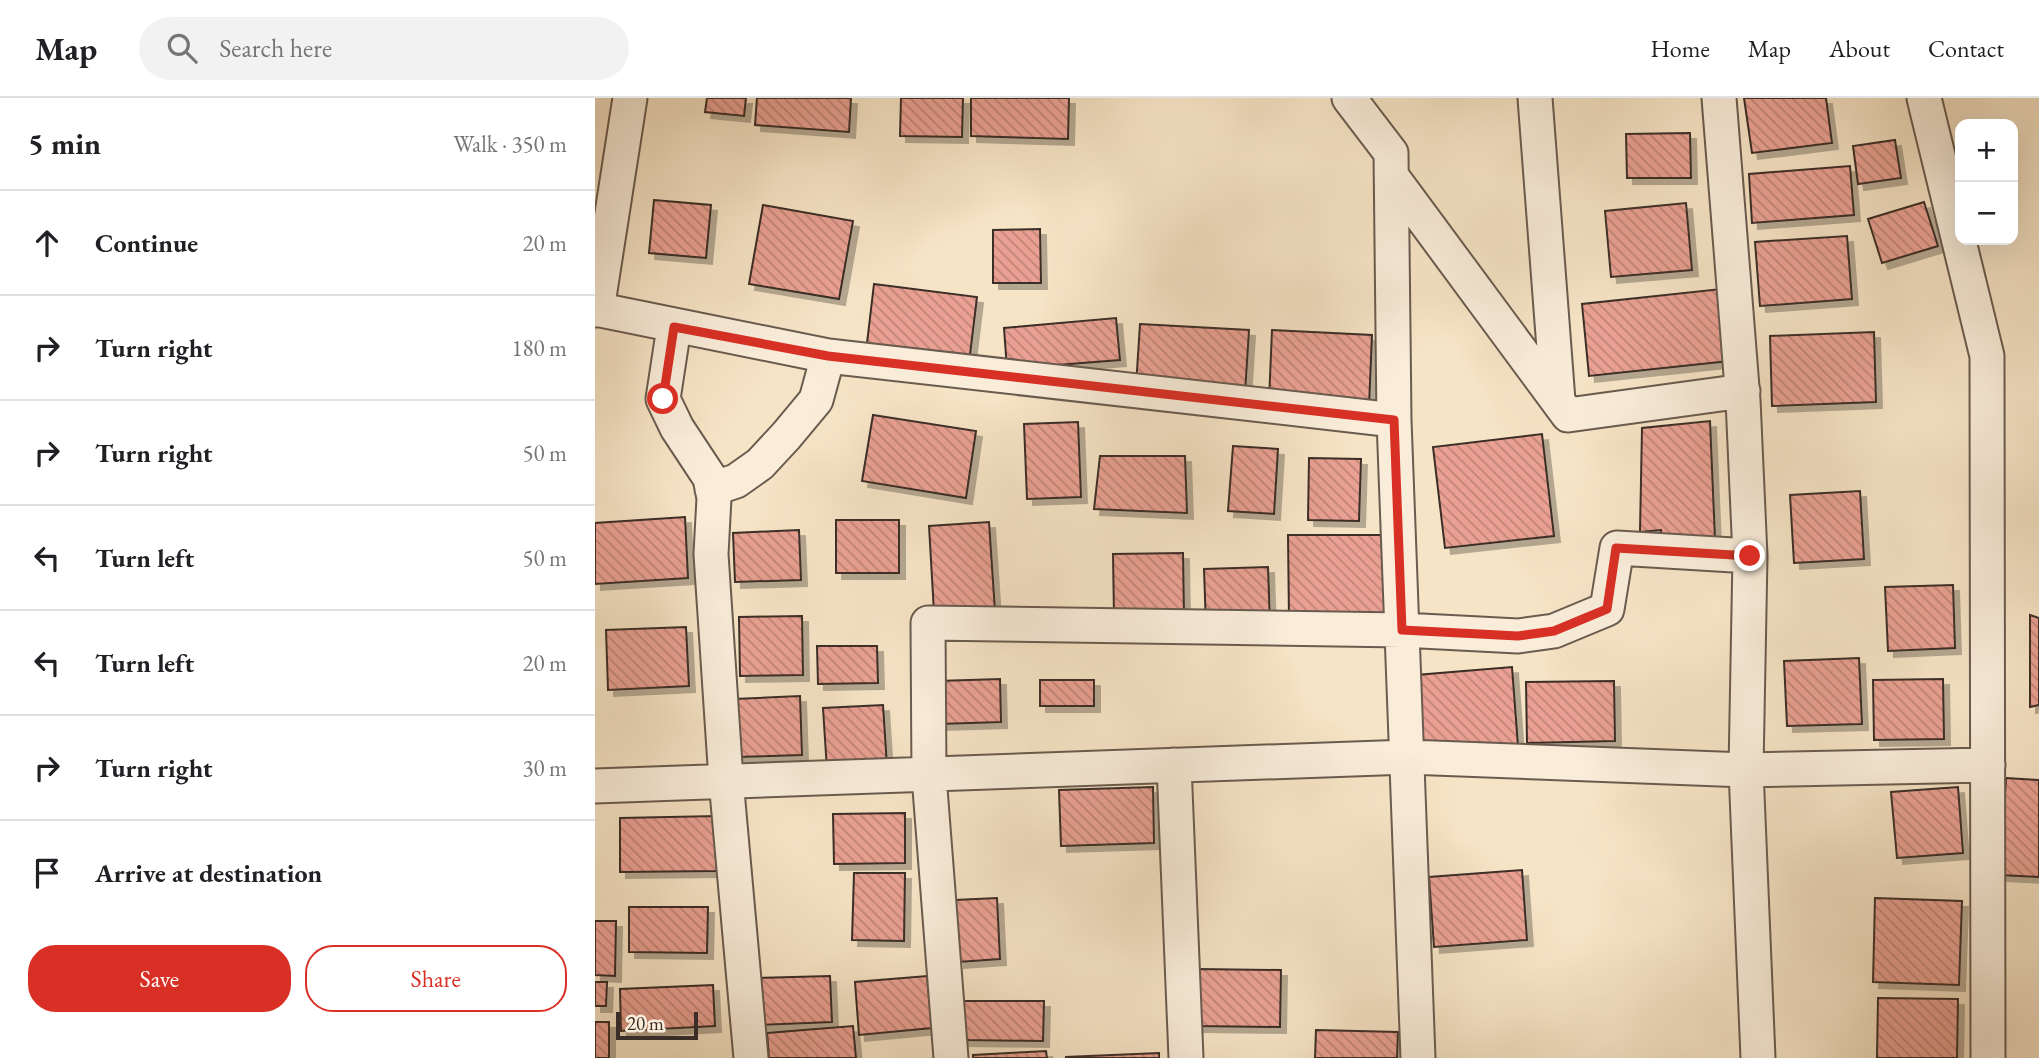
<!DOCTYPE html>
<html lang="en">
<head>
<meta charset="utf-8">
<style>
  body { margin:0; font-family:"EB Garamond",serif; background:#f2f2f2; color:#202124 }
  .controls { position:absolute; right:21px; top:21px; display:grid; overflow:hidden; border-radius:14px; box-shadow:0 7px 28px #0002 }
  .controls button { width:63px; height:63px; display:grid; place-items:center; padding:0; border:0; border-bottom:2px solid #e0e0e0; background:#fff; color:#202124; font:35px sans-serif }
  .scale { position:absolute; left:21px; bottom:18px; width:82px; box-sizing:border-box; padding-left:7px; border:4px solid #3b2d27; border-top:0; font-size:19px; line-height:24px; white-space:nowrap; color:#3b2d27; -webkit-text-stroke:5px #f9edda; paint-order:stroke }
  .stop { position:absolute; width:21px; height:21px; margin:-16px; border:5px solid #d93025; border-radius:50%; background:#fff }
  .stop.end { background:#d93025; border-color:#fff; box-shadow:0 2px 7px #0008 }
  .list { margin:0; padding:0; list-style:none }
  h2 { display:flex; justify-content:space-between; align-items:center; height:91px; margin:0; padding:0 28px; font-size:30px }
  h2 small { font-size:23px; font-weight:400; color:#757577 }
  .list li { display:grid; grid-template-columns:46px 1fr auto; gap:21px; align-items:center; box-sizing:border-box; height:105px; padding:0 28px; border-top:2px solid #e0e0e0 }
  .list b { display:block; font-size:26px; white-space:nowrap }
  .list em { font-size:23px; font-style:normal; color:#757577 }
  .actions { display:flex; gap:14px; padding:21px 28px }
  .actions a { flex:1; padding:16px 0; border:2px solid #d93025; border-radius:28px; text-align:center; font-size:24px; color:#d93025 }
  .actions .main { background:#d93025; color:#fff }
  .icon { flex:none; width:38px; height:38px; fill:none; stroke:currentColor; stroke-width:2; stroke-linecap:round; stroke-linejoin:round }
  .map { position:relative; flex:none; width:1444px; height:960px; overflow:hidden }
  header { display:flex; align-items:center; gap:42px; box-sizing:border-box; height:98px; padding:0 35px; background:#fff; border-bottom:2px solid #e0e0e0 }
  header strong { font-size:33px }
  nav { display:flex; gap:38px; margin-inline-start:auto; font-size:24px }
  .search { width:490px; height:63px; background:#f2f2f2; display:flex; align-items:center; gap:18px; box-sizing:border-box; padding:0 24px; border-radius:38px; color:#757577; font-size:26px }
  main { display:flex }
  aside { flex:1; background:#fff }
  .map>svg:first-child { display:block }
  .building { fill:url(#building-back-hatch); stroke:#3b2d27; stroke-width:2; filter:url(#shadow) }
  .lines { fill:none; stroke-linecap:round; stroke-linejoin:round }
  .street-casing { stroke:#6a5b4f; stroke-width:37 }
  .street { stroke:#f9edda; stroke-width:33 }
  .route { stroke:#d93025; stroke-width:9 }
</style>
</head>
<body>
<header>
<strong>Map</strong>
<div class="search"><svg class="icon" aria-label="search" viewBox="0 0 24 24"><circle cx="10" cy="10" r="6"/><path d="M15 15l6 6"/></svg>Search here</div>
<nav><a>Home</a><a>Map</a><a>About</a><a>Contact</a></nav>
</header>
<main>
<aside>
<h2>5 min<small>Walk · 350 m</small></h2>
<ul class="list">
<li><svg class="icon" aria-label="ahead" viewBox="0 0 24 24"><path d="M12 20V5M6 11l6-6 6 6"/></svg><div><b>Continue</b></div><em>20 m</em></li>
<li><svg class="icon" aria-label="right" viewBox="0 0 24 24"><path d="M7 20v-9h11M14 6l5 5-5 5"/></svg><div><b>Turn right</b></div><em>180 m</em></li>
<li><svg class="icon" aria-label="right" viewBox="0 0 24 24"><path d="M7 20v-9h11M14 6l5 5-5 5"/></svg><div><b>Turn right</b></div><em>50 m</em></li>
<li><svg class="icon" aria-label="left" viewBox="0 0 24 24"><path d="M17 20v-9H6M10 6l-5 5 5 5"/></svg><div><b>Turn left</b></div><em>50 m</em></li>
<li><svg class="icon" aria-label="left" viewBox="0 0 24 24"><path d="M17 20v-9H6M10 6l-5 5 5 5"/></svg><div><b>Turn left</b></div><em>20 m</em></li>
<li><svg class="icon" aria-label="right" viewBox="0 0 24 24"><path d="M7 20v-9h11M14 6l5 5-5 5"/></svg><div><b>Turn right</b></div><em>30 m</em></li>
<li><svg class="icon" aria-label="arrive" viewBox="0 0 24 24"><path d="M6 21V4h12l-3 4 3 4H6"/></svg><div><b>Arrive at destination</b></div></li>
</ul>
<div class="actions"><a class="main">Save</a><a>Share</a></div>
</aside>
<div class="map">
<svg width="1444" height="960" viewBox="0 0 1444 960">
  <defs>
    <pattern id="building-back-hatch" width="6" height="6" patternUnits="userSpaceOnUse" patternTransform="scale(1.75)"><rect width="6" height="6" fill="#eaa193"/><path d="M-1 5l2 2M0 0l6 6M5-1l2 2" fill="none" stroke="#bf8478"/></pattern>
    <filter id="shadow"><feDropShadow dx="6" dy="6" stdDeviation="0" flood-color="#0004"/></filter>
  </defs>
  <rect width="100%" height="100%" fill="#f6e4c6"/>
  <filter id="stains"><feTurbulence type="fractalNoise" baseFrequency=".00286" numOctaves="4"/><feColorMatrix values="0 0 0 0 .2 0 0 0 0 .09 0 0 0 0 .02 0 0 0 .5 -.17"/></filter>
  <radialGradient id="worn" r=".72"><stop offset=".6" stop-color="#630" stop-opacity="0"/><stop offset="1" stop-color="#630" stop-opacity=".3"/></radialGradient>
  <path class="building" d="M 112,0 L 151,0 L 149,18 L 110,14 Z
    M 162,0 L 256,0 L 254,34 L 160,27 Z
    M 306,0 L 368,0 L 367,39 L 305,38 Z
    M 376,0 L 474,0 L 473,41 L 376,38 Z
    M 1149,0 L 1231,0 L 1237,45 L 1157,55 Z
    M 1095,35 L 1096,80 L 1032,80 L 1031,36 Z
    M 1300,42 L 1306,80 L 1263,86 L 1258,48 Z
    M 1255,68 L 1259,117 L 1157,125 L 1154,76 Z
    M 59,102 L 116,107 L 111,160 L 54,155 Z
    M 1329,104 L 1343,148 L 1287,165 L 1273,121 Z
    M 1091,105 L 1097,172 L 1016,179 L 1010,113 Z
    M 168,107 L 258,123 L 244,201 L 154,186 Z
    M 445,131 L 446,185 L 398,185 L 398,132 Z
    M 1252,138 L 1257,201 L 1165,208 L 1160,144 Z
    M 279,186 L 382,199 L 373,273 L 270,262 Z
    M 1126,191 L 1134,263 L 994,278 L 987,206 Z
    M 521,220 L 525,262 L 412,271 L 409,230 Z
    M 545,226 L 654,232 L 650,295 L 541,288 Z
    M 677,232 L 777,237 L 774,308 L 674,303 Z
    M 1279,234 L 1281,304 L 1177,308 L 1175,238 Z
    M 278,317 L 381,333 L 371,400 L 267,383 Z
    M 1115,323 L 1120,441 L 1067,441 L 1066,432 L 1045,434 L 1047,330 Z
    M 483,324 L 486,399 L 432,401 L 429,326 Z
    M 947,336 L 959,438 L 850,450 L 838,349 Z
    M 638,348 L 683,351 L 679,416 L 633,413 Z
    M 505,358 L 590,358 L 592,415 L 499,411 Z
    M 714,360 L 766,361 L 764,423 L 713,422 Z
    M 1265,393 L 1269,461 L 1199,465 L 1195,397 Z
    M 90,419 L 93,480 L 0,486 L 0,425 Z
    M 241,422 L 304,422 L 304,475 L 241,475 Z
    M 394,424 L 401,528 L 340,532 L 334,428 Z
    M 204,432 L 206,482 L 140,484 L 138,435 Z
    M 693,437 L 794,437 L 794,521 L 694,521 Z
    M 588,455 L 589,518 L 519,519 L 518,456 Z
    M 673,469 L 675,526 L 611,528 L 609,471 Z
    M 1358,487 L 1360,550 L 1293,553 L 1290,489 Z
    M 1435,517 L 1444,520 L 1444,607 L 1435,609 Z
    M 207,518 L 208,577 L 145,578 L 144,519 Z
    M 91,529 L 94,588 L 13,592 L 11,532 Z
    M 222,548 L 282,548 L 283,585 L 223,586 Z
    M 1264,560 L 1267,626 L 1192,628 L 1189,563 Z
    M 917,569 L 923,648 L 828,655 L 821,577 Z
    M 405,581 L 406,624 L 344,626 L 343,583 Z
    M 1348,581 L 1349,641 L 1279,642 L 1278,582 Z
    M 445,582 L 499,582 L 499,608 L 445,608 Z
    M 1019,583 L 1020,643 L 932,645 L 931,584 Z
    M 205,598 L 207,657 L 141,659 L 139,601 Z
    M 288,607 L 292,668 L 232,672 L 228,610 Z
    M 1411,680 L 1444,682 L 1444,779 L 1405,777 Z
    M 558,689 L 559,745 L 466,748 L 464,692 Z
    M 1363,689 L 1368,755 L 1302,760 L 1296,694 Z
    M 310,715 L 310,765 L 239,766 L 238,716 Z
    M 122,718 L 123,773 L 25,774 L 25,720 Z
    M 927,772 L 932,842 L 839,849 L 834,779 Z
    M 259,775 L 310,775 L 309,843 L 257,842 Z
    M 402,800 L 405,861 L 363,864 L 360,802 Z
    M 1280,800 L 1367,803 L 1364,887 L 1278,884 Z
    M 34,809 L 113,809 L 112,855 L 34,854 Z
    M 0,823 L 21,823 L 20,878 L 0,877 Z
    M 602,871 L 686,872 L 685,929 L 601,928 Z
    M 235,878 L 237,924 L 163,927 L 161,880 Z
    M 332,878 L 337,930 L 264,937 L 260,884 Z
    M 0,884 L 12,884 L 11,908 L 0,908 Z
    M 118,887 L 120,928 L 26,933 L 25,891 Z
    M 1283,900 L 1363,901 L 1362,960 L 1282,960 Z
    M 366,903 L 449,903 L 448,943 L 366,942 Z
    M 0,924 L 14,924 L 14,960 L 0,960 Z
    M 258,928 L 261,960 L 174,960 L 172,935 Z
    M 721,932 L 803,934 L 802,960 L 720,960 Z
    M 451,953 L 452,960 L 378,960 L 378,957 Z
    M 564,955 L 564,960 L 471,960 L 471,959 Z"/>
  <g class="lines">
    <defs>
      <path id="street" d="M 754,0 L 796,55 L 799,322 L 823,960
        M 940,0 L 963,303
        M 1124,0 L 1148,302 L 1155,458 L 1151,672 L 1163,960
        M 1329,0 L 1392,258 L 1393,960
        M 798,80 L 973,317 L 1148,293
        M 0,211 L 233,258 L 799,322
        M 2,212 L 35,0
        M 79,229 L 68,301 L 82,330 L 115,380 L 119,400 L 116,456 L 131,682 L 156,960
        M 117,391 L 141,383 L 165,366 L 191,338 L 221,302 L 233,258
        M 579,667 L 591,960
        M 0,688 L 813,659 L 1151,672 L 1393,667
        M 356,960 L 334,678 L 333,525 L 807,532 L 923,538 L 959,533 L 1012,511 L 1022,450 L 1155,458"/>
    </defs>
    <use href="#street" class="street-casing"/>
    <use href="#street" class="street"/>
  </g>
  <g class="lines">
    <path class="route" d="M 68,301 L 79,229 L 233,258 L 799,322 L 807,532 L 923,538 L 959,533 L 1012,511 L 1021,450 L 1155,458"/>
  </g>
  <rect width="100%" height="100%" filter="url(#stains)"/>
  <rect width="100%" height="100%" fill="url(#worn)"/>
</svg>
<div class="controls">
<button>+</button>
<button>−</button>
</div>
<div class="scale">20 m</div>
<div class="stop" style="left:68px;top:301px"></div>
<div class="stop end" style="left:1155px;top:458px"></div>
</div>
</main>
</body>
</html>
